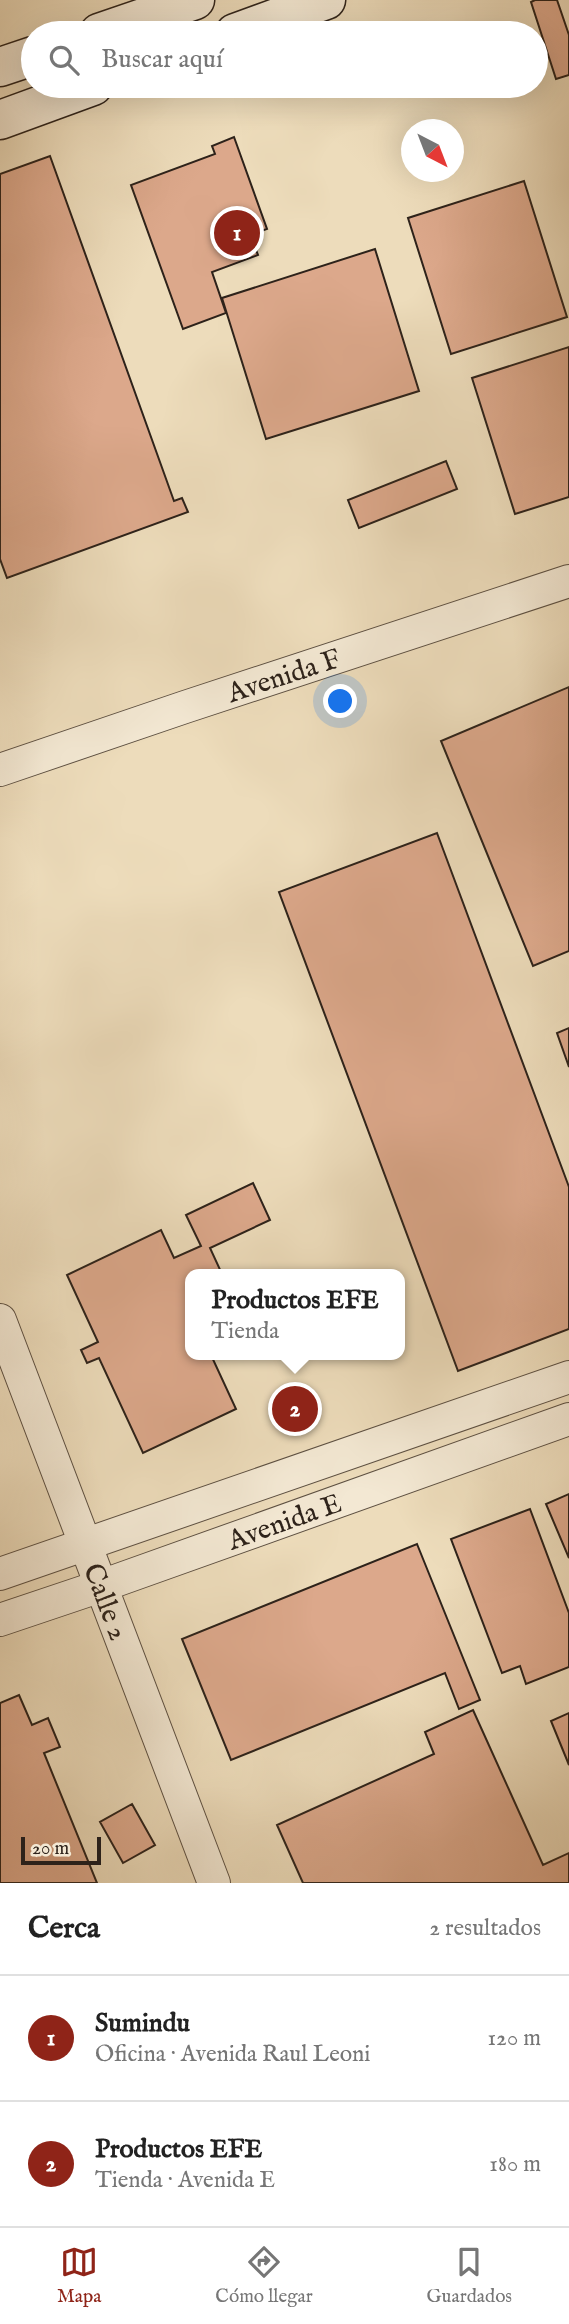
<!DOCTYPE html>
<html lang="es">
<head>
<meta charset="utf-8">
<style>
  body { margin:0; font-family:"IM FELL English",serif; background:#f2f2f2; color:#222 }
  .compass { position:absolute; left:401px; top:119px; width:63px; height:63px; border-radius:50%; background:#fff; box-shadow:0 7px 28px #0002; rotate:138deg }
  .scale { position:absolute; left:21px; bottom:18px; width:80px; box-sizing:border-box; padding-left:7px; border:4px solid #2d221a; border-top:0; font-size:19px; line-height:24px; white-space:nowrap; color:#2d221a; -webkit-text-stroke:5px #f3e8d3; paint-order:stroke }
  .you { position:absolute; left:341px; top:702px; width:24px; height:24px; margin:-18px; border:5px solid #fff; border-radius:50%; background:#1a73e8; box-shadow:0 0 0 10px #1a73e833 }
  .badge { display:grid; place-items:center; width:46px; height:46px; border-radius:50%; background:#8f2418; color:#fff; font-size:23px; font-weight:700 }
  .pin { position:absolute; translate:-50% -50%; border:4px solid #fff; box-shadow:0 2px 7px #0006 }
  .popup { position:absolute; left:185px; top:1269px; width:220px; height:91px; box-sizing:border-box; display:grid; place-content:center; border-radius:14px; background:#fff; filter:drop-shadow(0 2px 5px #0005); font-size:23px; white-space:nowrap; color:#767676 }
  .popup b { font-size:26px; color:#222 }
  .popup::after { content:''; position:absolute; left:50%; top:100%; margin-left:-14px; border:14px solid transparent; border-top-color:#fff }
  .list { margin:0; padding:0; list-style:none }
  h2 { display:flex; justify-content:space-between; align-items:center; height:91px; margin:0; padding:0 28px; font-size:30px }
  h2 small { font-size:23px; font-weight:400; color:#767676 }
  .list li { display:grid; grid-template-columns:46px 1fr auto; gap:21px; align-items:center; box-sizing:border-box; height:126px; padding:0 28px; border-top:2px solid #e0e0e0 }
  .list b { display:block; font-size:26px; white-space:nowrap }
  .list p { margin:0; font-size:23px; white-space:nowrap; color:#767676 }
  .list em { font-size:23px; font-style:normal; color:#767676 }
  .icon { flex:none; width:38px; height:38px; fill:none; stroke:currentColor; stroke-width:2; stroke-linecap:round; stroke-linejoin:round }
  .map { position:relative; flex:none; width:569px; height:1883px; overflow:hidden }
  .search { position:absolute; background:#fff; box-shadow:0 7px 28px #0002; left:21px; right:21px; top:21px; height:77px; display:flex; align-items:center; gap:18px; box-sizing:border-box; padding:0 24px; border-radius:38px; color:#767676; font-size:26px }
  .sheet { height:343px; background:#fff }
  nav { display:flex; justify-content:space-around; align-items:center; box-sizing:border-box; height:98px; border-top:2px solid #e0e0e0; background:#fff; font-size:19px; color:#767676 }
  nav a { display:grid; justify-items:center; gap:4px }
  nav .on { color:#8f2418 }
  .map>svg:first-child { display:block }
  .building { fill:#dca88b; stroke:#2d221a; stroke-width:2 }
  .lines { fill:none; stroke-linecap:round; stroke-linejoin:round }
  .street-casing { stroke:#5d5042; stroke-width:34 }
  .secondary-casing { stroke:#2d221a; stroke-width:41 }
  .street { stroke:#f3e8d3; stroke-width:32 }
  .secondary { stroke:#f3e8d3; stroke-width:38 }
  .labels { text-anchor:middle; stroke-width:5; stroke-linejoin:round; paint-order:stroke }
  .street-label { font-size:28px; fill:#2d221a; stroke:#f3e8d3 }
</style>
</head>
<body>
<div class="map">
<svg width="569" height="1883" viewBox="0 0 569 1883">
  <rect width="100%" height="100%" fill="#eddcbb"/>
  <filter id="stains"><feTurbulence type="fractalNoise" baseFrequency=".00286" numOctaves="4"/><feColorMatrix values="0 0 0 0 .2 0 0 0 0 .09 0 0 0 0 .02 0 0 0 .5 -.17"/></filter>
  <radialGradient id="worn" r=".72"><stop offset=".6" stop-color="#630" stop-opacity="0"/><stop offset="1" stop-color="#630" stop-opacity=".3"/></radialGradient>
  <path class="building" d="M 535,0 L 557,0 L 569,35 L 569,75 L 556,79 L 531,2 Z
    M 234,137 L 267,229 L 250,235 L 258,255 L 212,272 L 226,313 L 183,329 L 131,185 L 215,154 L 212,146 Z
    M 50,156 L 174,501 L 182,498 L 188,512 L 7,578 L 0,559 L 0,174 Z
    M 524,181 L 567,317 L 451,354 L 408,218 Z
    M 375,249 L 419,391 L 266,439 L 222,298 Z
    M 569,347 L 569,497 L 515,514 L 472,378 Z
    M 446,461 L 457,489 L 359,528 L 348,500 Z
    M 569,687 L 569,951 L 533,966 L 441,741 Z
    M 437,833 L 569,1187 L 569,1329 L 458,1371 L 279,892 Z
    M 569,1028 L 569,1067 L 557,1033 Z
    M 253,1183 L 270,1220 L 210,1248 L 222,1274 L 190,1274 L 190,1355 L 211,1355 L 236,1409 L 143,1453 L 99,1358 L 87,1363 L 81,1350 L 98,1342 L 67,1275 L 161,1230 L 174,1258 L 201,1246 L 186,1215 Z
    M 569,1494 L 569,1558 L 546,1504 Z
    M 530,1509 L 569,1613 L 569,1667 L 526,1684 L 520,1666 L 502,1673 L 451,1539 Z
    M 417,1544 L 480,1700 L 459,1709 L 445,1673 L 231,1760 L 182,1639 Z
    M 19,1695 L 32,1725 L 48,1718 L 60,1747 L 44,1753 L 97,1883 L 0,1883 L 0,1703 Z
    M 473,1710 L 543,1865 L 569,1853 L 569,1883 L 303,1883 L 277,1825 L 434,1754 L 425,1732 Z
    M 569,1713 L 569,1765 L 551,1721 Z
    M 132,1804 L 155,1845 L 123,1863 L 100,1822 Z"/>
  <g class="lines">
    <defs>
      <g id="street">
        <path id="s1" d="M 0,770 L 185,707 L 569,581"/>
        <path id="s2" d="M 0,1320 L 214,1883"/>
        <path d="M 0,1574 L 569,1377"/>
        <path id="s3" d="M 0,1620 L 101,1586 L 569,1419"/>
      </g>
      <path id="secondary" d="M 99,33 L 195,0
        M 235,33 L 326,0
        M 0,67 L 33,56
        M 0,120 L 93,86"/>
    </defs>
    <use href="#street" class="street-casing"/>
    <use href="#secondary" class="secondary-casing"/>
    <use href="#street" class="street"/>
    <use href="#secondary" class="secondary"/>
  </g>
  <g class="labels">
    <g class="street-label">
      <text dy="10" stroke="none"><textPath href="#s1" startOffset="299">Avenida F</textPath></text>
      <text dy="10" stroke="none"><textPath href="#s3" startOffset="301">Avenida E</textPath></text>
      <text dy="10" stroke="none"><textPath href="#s2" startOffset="301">Calle 2</textPath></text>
    </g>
  </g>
  <rect width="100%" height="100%" filter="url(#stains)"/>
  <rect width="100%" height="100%" fill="url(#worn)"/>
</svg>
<svg class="compass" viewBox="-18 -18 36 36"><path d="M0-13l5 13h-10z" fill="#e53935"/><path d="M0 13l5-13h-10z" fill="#767676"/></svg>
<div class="scale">20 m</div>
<div class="you"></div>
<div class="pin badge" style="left:237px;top:233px">1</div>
<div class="pin badge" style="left:295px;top:1409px">2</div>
<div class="popup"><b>Productos EFE</b>Tienda</div>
<div class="search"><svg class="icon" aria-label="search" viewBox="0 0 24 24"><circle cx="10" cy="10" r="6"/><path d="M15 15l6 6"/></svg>Buscar aquí</div>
</div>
<section class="sheet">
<h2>Cerca<small>2 resultados</small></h2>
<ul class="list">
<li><span class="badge">1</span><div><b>Sumindu</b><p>Oficina · Avenida Raul Leoni</p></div><em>120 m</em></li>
<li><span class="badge">2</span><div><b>Productos EFE</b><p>Tienda · Avenida E</p></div><em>180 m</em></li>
</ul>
</section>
<nav>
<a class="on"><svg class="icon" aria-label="map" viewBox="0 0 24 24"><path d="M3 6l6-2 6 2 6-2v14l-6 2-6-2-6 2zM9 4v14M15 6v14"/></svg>Mapa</a>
<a><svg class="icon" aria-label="directions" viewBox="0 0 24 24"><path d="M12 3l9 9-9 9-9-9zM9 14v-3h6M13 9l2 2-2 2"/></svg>Cómo llegar</a>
<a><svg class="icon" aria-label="saved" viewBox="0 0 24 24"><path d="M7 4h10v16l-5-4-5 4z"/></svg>Guardados</a>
</nav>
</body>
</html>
